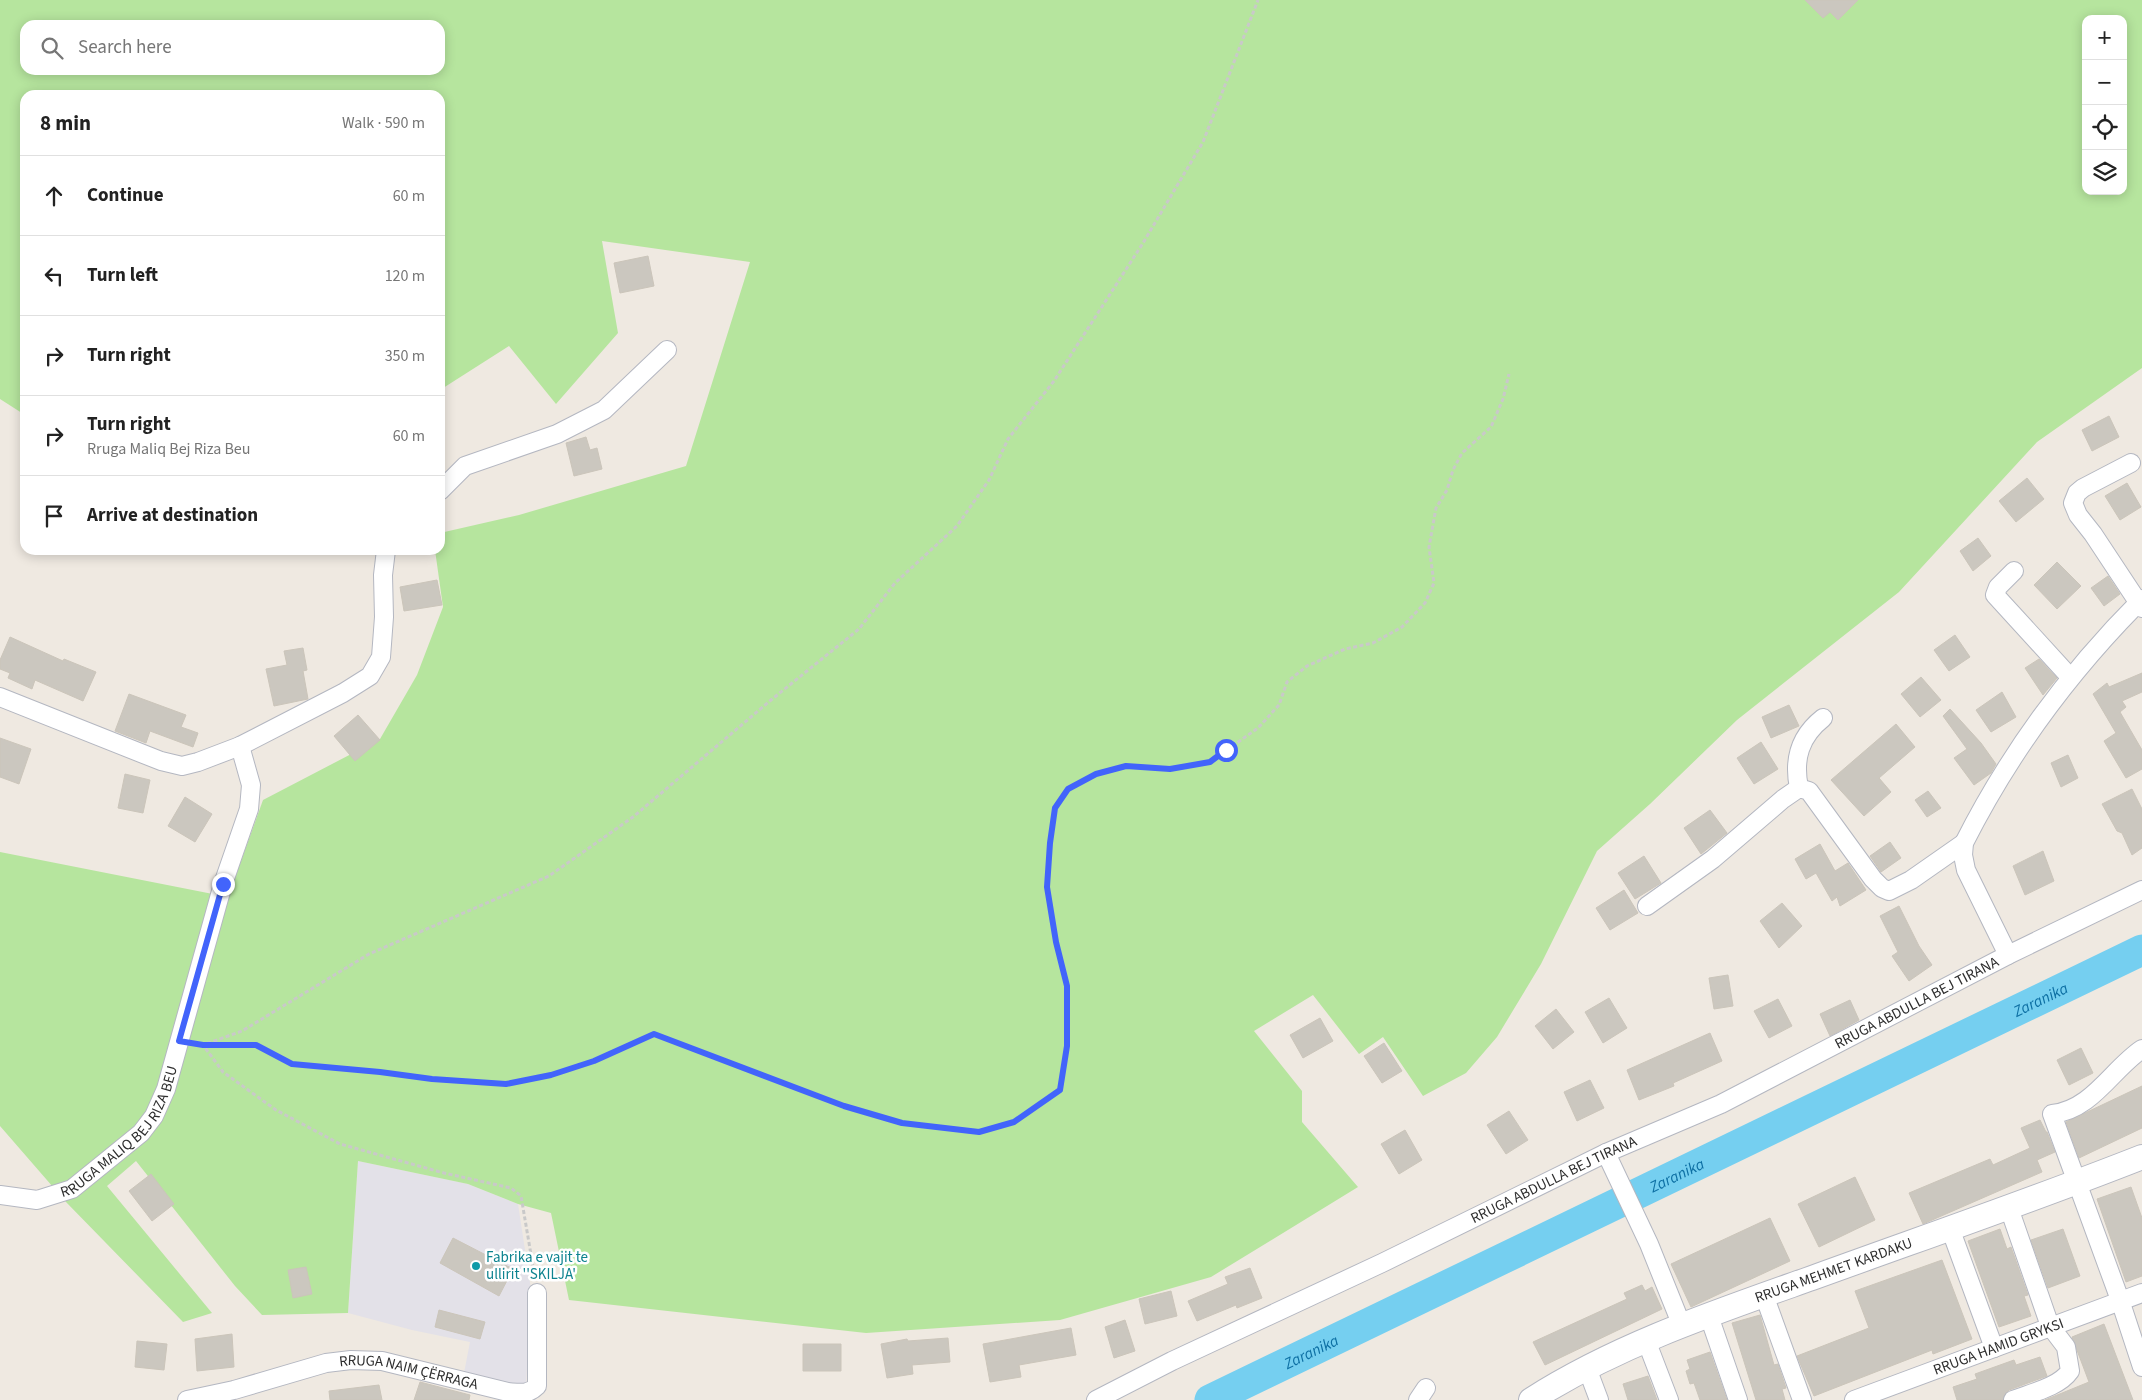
<!DOCTYPE html>
<html lang="en">
<head>
<meta charset="utf-8">
<style>
  body { margin:0; font-family:"Source Sans 3",sans-serif; background:#f2f2f2; color:#222 }
  .controls { position:absolute; right:15px; top:15px; display:grid; overflow:hidden; border-radius:10px; box-shadow:0 2px 12px #0003 }
  .controls button { width:45px; height:45px; display:grid; place-items:center; padding:0; border:0; border-bottom:1px solid #e0e0e0; background:#fff; color:#222; font:25px sans-serif }
  .stop { position:absolute; width:15px; height:15px; margin:-11px; border:4px solid #4264fb; border-radius:50%; background:#fff }
  .stop.end { background:#4264fb; border-color:#fff; box-shadow:0 1px 5px #0008 }
  .list { margin:0; padding:0; list-style:none }
  h2 { display:flex; justify-content:space-between; align-items:center; height:65px; margin:0; padding:0 20px; font-size:21px }
  h2 small { font-size:16px; font-weight:400; color:#767676 }
  .list li { display:grid; grid-template-columns:32px 1fr auto; gap:15px; align-items:center; box-sizing:border-box; height:80px; padding:0 20px; border-top:1px solid #e0e0e0 }
  .list b { display:block; font-size:19px; white-space:nowrap }
  .list p { margin:0; font-size:16px; white-space:nowrap; color:#767676 }
  .list em { font-size:16px; font-style:normal; color:#767676 }
  .icon { flex:none; width:28px; height:28px; fill:none; stroke:currentColor; stroke-width:2; stroke-linecap:round; stroke-linejoin:round }
  .map { position:relative; flex:none; width:2142px; height:1400px; overflow:hidden }
  .search { position:absolute; background:#fff; box-shadow:0 2px 12px #0003; left:20px; top:20px; width:425px; height:55px; display:flex; align-items:center; gap:12px; box-sizing:border-box; padding:0 18px; border-radius:15px; color:#767676; font-size:19px }
  .panel { position:absolute; background:#fff; box-shadow:0 2px 12px #0003; left:20px; top:90px; width:425px; height:465px; border-radius:15px }
  .map>svg:first-child { display:block }
  .industrial { fill:#e3e1e8 }
  .green { fill:#b6e59e; fill-rule:evenodd }
  .lines { fill:none; stroke-linecap:round; stroke-linejoin:round }
  .river { stroke:#75cff0; stroke-width:31 }
  .building { fill:#cbc7bf; stroke:#cbc5ba }
  .street-casing { stroke:#b4b7c1; stroke-width:20 }
  .secondary-casing { stroke:#b4b7c1; stroke-width:26 }
  .path { stroke:#c9c9c9; stroke-width:3; stroke-dasharray:4 2.5; stroke-linecap:butt }
  .street { stroke:#fff; stroke-width:18 }
  .secondary { stroke:#fff; stroke-width:24 }
  .route { stroke:#4264fb; stroke-width:6 }
  .culture-dot { fill:#0f9aa8; stroke:#fff; stroke-width:2 }
  .labels { text-anchor:middle; stroke-width:5; stroke-linejoin:round; paint-order:stroke }
  .street-label { font-size:15px; fill:#2e2e2e; stroke:#fff }
  .culture-label { font-size:15px; fill:#0d838f; stroke:#fff; text-anchor:start }
  .water-label { font-size:16px; font-style:italic; fill:#0d6fa3; stroke:#fff }
</style>
</head>
<body>
<div class="map">
<svg width="2142" height="1400" viewBox="0 0 2142 1400">
  <rect width="100%" height="100%" fill="#efe9e1"/>
  <path class="industrial" d="M 358,1161 L 468,1184 L 518,1204 L 531,1289 L 526,1388 L 463,1378 L 470,1342 L 412,1330 L 348,1313 Z"/>
  <path class="green" d="M 0,0 L 2142,0 L 2142,368 L 2037,442 L 1899,592 L 1737,720 L 1650,804 L 1597,851 L 1541,964 L 1497,1037 L 1466,1073 L 1423,1096 L 1383,1037 L 1359,1054 L 1313,995 L 1254,1031 L 1302,1091 L 1302,1122 L 1358,1187 L 1211,1277 L 1060,1320 L 866,1333 L 569,1300 L 551,1213 L 518,1204 L 468,1184 L 358,1161 L 348,1313 L 262,1315 L 235,1286 L 136,1161 L 107,1186 L 212,1313 L 183,1322 L 66,1202 L 0,1126 L 0,852 L 228,897 L 263,800 L 380,739 L 417,675 L 443,607 L 435,550 L 440,550 L 440,533 L 519,515 L 686,466 L 750,262 L 602,241 L 618,333 L 556,404 L 509,346 L 440,390 L 440,95 L 25,95 L 25,415 L 0,399 ZM 2086,19 L 2123,19 L 2123,191 L 2086,191 ZM 25,25 L 440,25 L 440,70 L 25,70 Z"/>
  <g class="lines">
    <path class="river" id="s1" d="M 1210,1400 L 2142,950"/>
  </g>
  <path class="building" d="M 1805,0 L 1858,0 L 1838,20 L 1830,12 L 1823,18 Z
    M 648,256 L 654,286 L 620,293 L 614,263 Z
    M 2109,416 L 2119,437 L 2092,451 L 2082,430 Z
    M 586,437 L 590,450 L 597,448 L 602,469 L 574,476 L 566,443 Z
    M 2027,478 L 2044,499 L 2016,522 L 1999,501 Z
    M 2127,483 L 2141,507 L 2120,520 L 2105,496 Z
    M 1978,538 L 1991,556 L 1973,571 L 1960,551 Z
    M 2057,562 L 2081,586 L 2057,609 L 2034,585 Z
    M 2108,576 L 2120,594 L 2104,606 L 2091,588 Z
    M 437,580 L 442,605 L 404,611 L 400,587 Z
    M 1955,635 L 1970,657 L 1949,671 L 1934,650 Z
    M 10,637 L 63,661 L 64,659 L 96,672 L 83,701 L 35,680 L 32,689 L 8,678 L 10,673 L 0,669 L 0,660 Z
    M 303,648 L 307,670 L 303,671 L 308,699 L 274,706 L 266,669 L 287,665 L 284,651 Z
    M 2039,659 L 2057,678 L 2043,695 L 2025,668 Z
    M 2142,673 L 2142,692 L 2122,701 L 2126,707 L 2120,712 L 2142,750 L 2142,769 L 2126,778 L 2104,741 L 2116,733 L 2093,694 L 2107,683 L 2109,687 Z
    M 1921,677 L 1941,700 L 1920,717 L 1901,694 Z
    M 2002,692 L 2016,717 L 1991,732 L 1976,710 Z
    M 129,694 L 186,715 L 181,727 L 198,733 L 193,747 L 150,731 L 146,743 L 115,731 Z
    M 1789,705 L 1799,726 L 1771,738 L 1762,717 Z
    M 1950,709 L 1981,743 L 1996,764 L 1991,773 L 1974,785 L 1954,758 L 1967,749 L 1943,716 Z
    M 358,715 L 380,740 L 355,761 L 334,736 Z
    M 1896,724 L 1915,747 L 1879,778 L 1891,792 L 1864,816 L 1831,780 Z
    M 0,738 L 31,749 L 19,784 L 0,777 Z
    M 1761,742 L 1778,769 L 1754,784 L 1737,758 Z
    M 2068,755 L 2078,778 L 2061,787 L 2051,763 Z
    M 125,774 L 150,780 L 143,813 L 118,808 Z
    M 2132,789 L 2142,809 L 2142,848 L 2132,855 L 2122,833 L 2117,831 L 2102,804 Z
    M 1928,791 L 1941,808 L 1927,817 L 1915,800 Z
    M 185,797 L 212,814 L 195,842 L 168,826 Z
    M 1710,810 L 1727,833 L 1701,854 L 1684,828 Z
    M 1890,842 L 1901,858 L 1881,872 L 1870,856 Z
    M 1820,844 L 1835,871 L 1848,863 L 1866,890 L 1840,906 L 1837,897 L 1832,901 L 1816,873 L 1806,879 L 1795,859 Z
    M 2043,851 L 2054,881 L 2025,895 L 2013,866 Z
    M 1644,856 L 1661,883 L 1635,899 L 1618,873 Z
    M 1624,890 L 1638,913 L 1610,930 L 1596,908 Z
    M 1782,903 L 1802,926 L 1779,948 L 1760,921 Z
    M 1899,906 L 1919,946 L 1932,965 L 1909,981 L 1892,956 L 1898,952 L 1880,916 Z
    M 1728,975 L 1733,1006 L 1714,1009 L 1709,978 Z
    M 1609,998 L 1627,1028 L 1603,1043 L 1585,1012 Z
    M 1778,999 L 1792,1026 L 1769,1038 L 1754,1011 Z
    M 1850,1000 L 1859,1020 L 1830,1036 L 1820,1014 Z
    M 1556,1009 L 1574,1032 L 1553,1049 L 1535,1026 Z
    M 1320,1018 L 1333,1041 L 1303,1058 L 1290,1035 Z
    M 1710,1033 L 1722,1061 L 1673,1083 L 1674,1086 L 1639,1100 L 1627,1070 Z
    M 1384,1043 L 1402,1071 L 1382,1083 L 1364,1056 Z
    M 2081,1048 L 2093,1073 L 2069,1085 L 2057,1060 Z
    M 1590,1080 L 1604,1108 L 1577,1121 L 1564,1092 Z
    M 2142,1086 L 2142,1128 L 2079,1158 L 2066,1122 Z
    M 1509,1111 L 1528,1140 L 1506,1154 L 1487,1125 Z
    M 2040,1120 L 2046,1132 L 2047,1132 L 2055,1152 L 2037,1160 L 2042,1172 L 1923,1224 L 1909,1193 L 1990,1159 L 1993,1165 L 2030,1148 L 2021,1128 Z
    M 1405,1130 L 1422,1160 L 1399,1174 L 1381,1144 Z
    M 151,1174 L 174,1204 L 152,1221 L 129,1191 Z
    M 1855,1177 L 1875,1220 L 1819,1247 L 1798,1204 Z
    M 2131,1187 L 2142,1218 L 2142,1276 L 2126,1282 L 2097,1199 Z
    M 1770,1218 L 1790,1261 L 1691,1307 L 1671,1264 Z
    M 2000,1229 L 2007,1249 L 2011,1247 L 2028,1295 L 2024,1296 L 2031,1316 L 1999,1327 L 1968,1241 Z
    M 2063,1229 L 2080,1276 L 2048,1288 L 2031,1240 Z
    M 453,1238 L 513,1269 L 499,1296 L 440,1263 Z
    M 1942,1260 L 1972,1339 L 1933,1354 L 1932,1350 L 1814,1396 L 1797,1356 L 1869,1328 L 1855,1291 Z
    M 306,1267 L 312,1294 L 293,1298 L 288,1270 Z
    M 1250,1268 L 1262,1298 L 1237,1308 L 1236,1305 L 1197,1321 L 1188,1301 L 1228,1284 L 1225,1277 Z
    M 1642,1285 L 1645,1291 L 1652,1287 L 1662,1309 L 1545,1365 L 1533,1342 L 1627,1299 L 1624,1293 Z
    M 1171,1291 L 1177,1316 L 1145,1324 L 1139,1299 Z
    M 439,1310 L 485,1322 L 480,1339 L 435,1327 Z
    M 1760,1315 L 1774,1365 L 1778,1364 L 1786,1388 L 1782,1389 L 1785,1400 L 1756,1400 L 1732,1323 Z
    M 1125,1320 L 1135,1351 L 1114,1358 L 1105,1327 Z
    M 2104,1324 L 2133,1400 L 2045,1400 L 2089,1382 L 2072,1337 Z
    M 1071,1328 L 1076,1355 L 1019,1365 L 1021,1377 L 990,1382 L 983,1344 Z
    M 232,1334 L 234,1367 L 197,1371 L 195,1339 Z
    M 948,1338 L 950,1362 L 912,1365 L 913,1374 L 887,1378 L 881,1344 L 907,1339 L 908,1341 Z
    M 137,1341 L 167,1344 L 164,1370 L 135,1367 Z
    M 803,1344 L 841,1344 L 841,1371 L 803,1371 Z
    M 1710,1352 L 1727,1400 L 1700,1400 L 1694,1383 L 1690,1384 L 1686,1371 L 1690,1369 L 1687,1360 Z
    M 2040,1357 L 2047,1376 L 2009,1390 L 2005,1394 L 2003,1400 L 1957,1400 L 1953,1387 L 1977,1379 L 1975,1374 L 2014,1360 L 2016,1365 Z
    M 1648,1376 L 1657,1400 L 1628,1400 L 1623,1384 Z
    M 420,1382 L 470,1395 L 469,1400 L 414,1400 Z
    M 379,1385 L 382,1400 L 330,1400 L 329,1391 Z"/>
  <g class="lines">
    <defs>
      <g id="street">
        <path d="M 2131,463 L 2083,488 L 2077,493 L 2073,503 L 2078,515 L 2093,534 L 2142,608"/>
        <path d="M 440,491 L 465,466 L 557,434 L 604,410 L 667,350"/>
        <path d="M 2014,571 L 1998,587 L 1995,595 L 2070,677"/>
        <path d="M 0,697 L 161,761 L 182,766 L 198,762 L 240,746 L 343,693 L 370,676 L 381,657 L 384,617 L 383,575 L 386,550"/>
        <path d="M 1799,788 C 1793,759 1800,736 1823,718"/>
        <path d="M 1647,906 L 1713,859 L 1783,799 L 1799,788 L 1809,791 L 1873,879 L 1882,888 L 1889,891 L 1911,880 L 1964,843"/>
        <path d="M 2008,955 L 1966,870 L 1963,855 L 1964,843 C 2010,752 2070,671 2142,599"/>
        <path d="M 2142,1049 C 2112,1069 2092,1110 2052,1114 L 2120,1300 L 2142,1367"/>
        <path d="M 1606,1153 L 1649,1244 L 1682,1326"/>
        <path id="s2" d="M 0,1195 L 37,1200 L 72,1189 L 141,1133 L 154,1116 L 166,1089 L 223,884 L 249,809 L 251,785 L 240,746"/>
        <path d="M 2009,1208 L 2050,1326 L 2066,1347 L 2070,1371 C 2059,1387 2031,1393 2013,1400"/>
        <path d="M 1950,1228 L 1994,1348"/>
        <path d="M 1764,1295 L 1802,1400"/>
        <path d="M 1709,1316 L 1738,1400"/>
        <path d="M 1646,1340 L 1669,1400"/>
        <path d="M 1587,1368 L 1599,1400"/>
        <path id="s3" d="M 187,1400 L 234,1390 L 326,1363 L 351,1360 L 382,1361 L 508,1392 C 520,1393 528,1395 537,1386 L 537,1293"/>
        <path id="s4" d="M 1096,1400 L 1172,1361 L 1382,1263 L 1606,1153 L 1721,1104 L 2008,955 L 2142,890"/>
        <path d="M 1418,1400 L 1426,1388"/>
        <path id="s5" d="M 1854,1400 L 2142,1293"/>
      </g>
      <g id="secondary">
        <path id="s6" d="M 1531,1400 C 1617,1345 1716,1312 1812,1278 C 1922,1238 2033,1200 2142,1157"/>
      </g>
    </defs>
    <use href="#street" class="street-casing"/>
    <use href="#secondary" class="secondary-casing"/>
    <path class="path" d="M 194,1044 L 256,1045 L 292,1064 L 380,1072 L 432,1079 L 506,1083 L 551,1075 L 594,1061 L 654,1034 L 844,1106 L 902,1123 L 979,1132 L 1014,1122 L 1060,1090 L 1067,1046 L 1067,986 L 1056,942 L 1047,887 L 1050,843 L 1055,808 L 1068,789 L 1096,774 L 1126,766 L 1170,769 L 1210,762 L 1258,728 L 1279,705 L 1287,682 L 1307,666 L 1345,649 L 1373,643 L 1402,627 L 1425,603 L 1434,583 L 1429,547 L 1436,508 L 1447,490 L 1453,470 L 1462,453 L 1491,427 L 1503,399 L 1509,374
      M 535,1278 L 521,1196 L 511,1188 L 444,1173 L 340,1144 L 276,1110 L 223,1072 L 203,1045 L 242,1031 L 369,954 L 549,876 L 633,817 L 771,700 L 859,629 L 895,583 L 957,526 L 989,480 L 1008,439 L 1054,381 L 1143,243 L 1203,142 L 1258,0"/>
    <use href="#street" class="street"/>
    <use href="#secondary" class="secondary"/>
  </g>
  <g class="lines">
    <path class="route" d="M 223,884 L 179,1041 L 203,1045 L 256,1045 L 292,1064 L 380,1072 L 432,1079 L 506,1084 L 551,1075 L 594,1061 L 654,1034 L 844,1106 L 902,1123 L 979,1132 L 1014,1122 L 1060,1090 L 1067,1046 L 1067,986 L 1056,942 L 1047,887 L 1050,843 L 1055,808 L 1068,789 L 1096,774 L 1126,766 L 1170,769 L 1210,762 L 1226,750"/>
  </g>
  <circle class="culture-dot" cx="476" cy="1266" r="5"/>
  <g class="labels">
    <g class="street-label">
      <text dy="5" stroke="none"><textPath href="#s4" startOffset="912">RRUGA ABDULLA BEJ TIRANA</textPath></text>
      <text dy="5" stroke="none"><textPath href="#s2" startOffset="150">RRUGA MALIQ BEJ RIZA BEU</textPath></text>
      <text dy="5" stroke="none"><textPath href="#s4" startOffset="508">RRUGA ABDULLA BEJ TIRANA</textPath></text>
      <text dy="5" stroke="none"><textPath href="#s6" startOffset="330">RRUGA MEHMET KARDAKU</textPath></text>
      <text dy="5" stroke="none"><textPath href="#s5" startOffset="154">RRUGA HAMID GRYKSI</textPath></text>
      <text dy="5" stroke="none"><textPath href="#s3" startOffset="228">RRUGA NAIM ÇËRRAGA</textPath></text>
    </g>
    <g class="culture-label">
      <text x="486" y="1262">Fabrika e vajit te<tspan x="486" dy="17">ullirit ''SKILJA'</tspan></text>
    </g>
    <g class="water-label">
      <text dy="6" stroke="none"><textPath href="#s1" startOffset="922">Zaranika</textPath></text>
      <text dy="6" stroke="none"><textPath href="#s1" startOffset="518">Zaranika</textPath></text>
      <text dy="6" stroke="none"><textPath href="#s1" startOffset="112">Zaranika</textPath></text>
    </g>
  </g>
</svg>
<div class="controls">
<button>+</button>
<button>−</button>
<button><svg class="icon" aria-label="locate" viewBox="0 0 24 24"><circle cx="12" cy="12" r="6"/><path d="M12 2v4M12 18v4M2 12h4M18 12h4"/></svg></button>
<button><svg class="icon" aria-label="layers" viewBox="0 0 24 24"><path d="M12 4l9 5-9 5-9-5zM3 14l9 5 9-5"/></svg></button>
</div>
<div class="stop" style="left:1226px;top:750px"></div>
<div class="stop end" style="left:223px;top:884px"></div>
<div class="search"><svg class="icon" aria-label="search" viewBox="0 0 24 24"><circle cx="10" cy="10" r="6"/><path d="M15 15l6 6"/></svg>Search here</div>
<section class="panel">
<h2>8 min<small>Walk · 590 m</small></h2>
<ul class="list">
<li><svg class="icon" aria-label="ahead" viewBox="0 0 24 24"><path d="M12 20V5M6 11l6-6 6 6"/></svg><div><b>Continue</b></div><em>60 m</em></li>
<li><svg class="icon" aria-label="left" viewBox="0 0 24 24"><path d="M17 20v-9H6M10 6l-5 5 5 5"/></svg><div><b>Turn left</b></div><em>120 m</em></li>
<li><svg class="icon" aria-label="right" viewBox="0 0 24 24"><path d="M7 20v-9h11M14 6l5 5-5 5"/></svg><div><b>Turn right</b></div><em>350 m</em></li>
<li><svg class="icon" aria-label="right" viewBox="0 0 24 24"><path d="M7 20v-9h11M14 6l5 5-5 5"/></svg><div><b>Turn right</b><p>Rruga Maliq Bej Riza Beu</p></div><em>60 m</em></li>
<li><svg class="icon" aria-label="arrive" viewBox="0 0 24 24"><path d="M6 21V4h12l-3 4 3 4H6"/></svg><div><b>Arrive at destination</b></div></li>
</ul>
</section>
</div>
</body>
</html>
